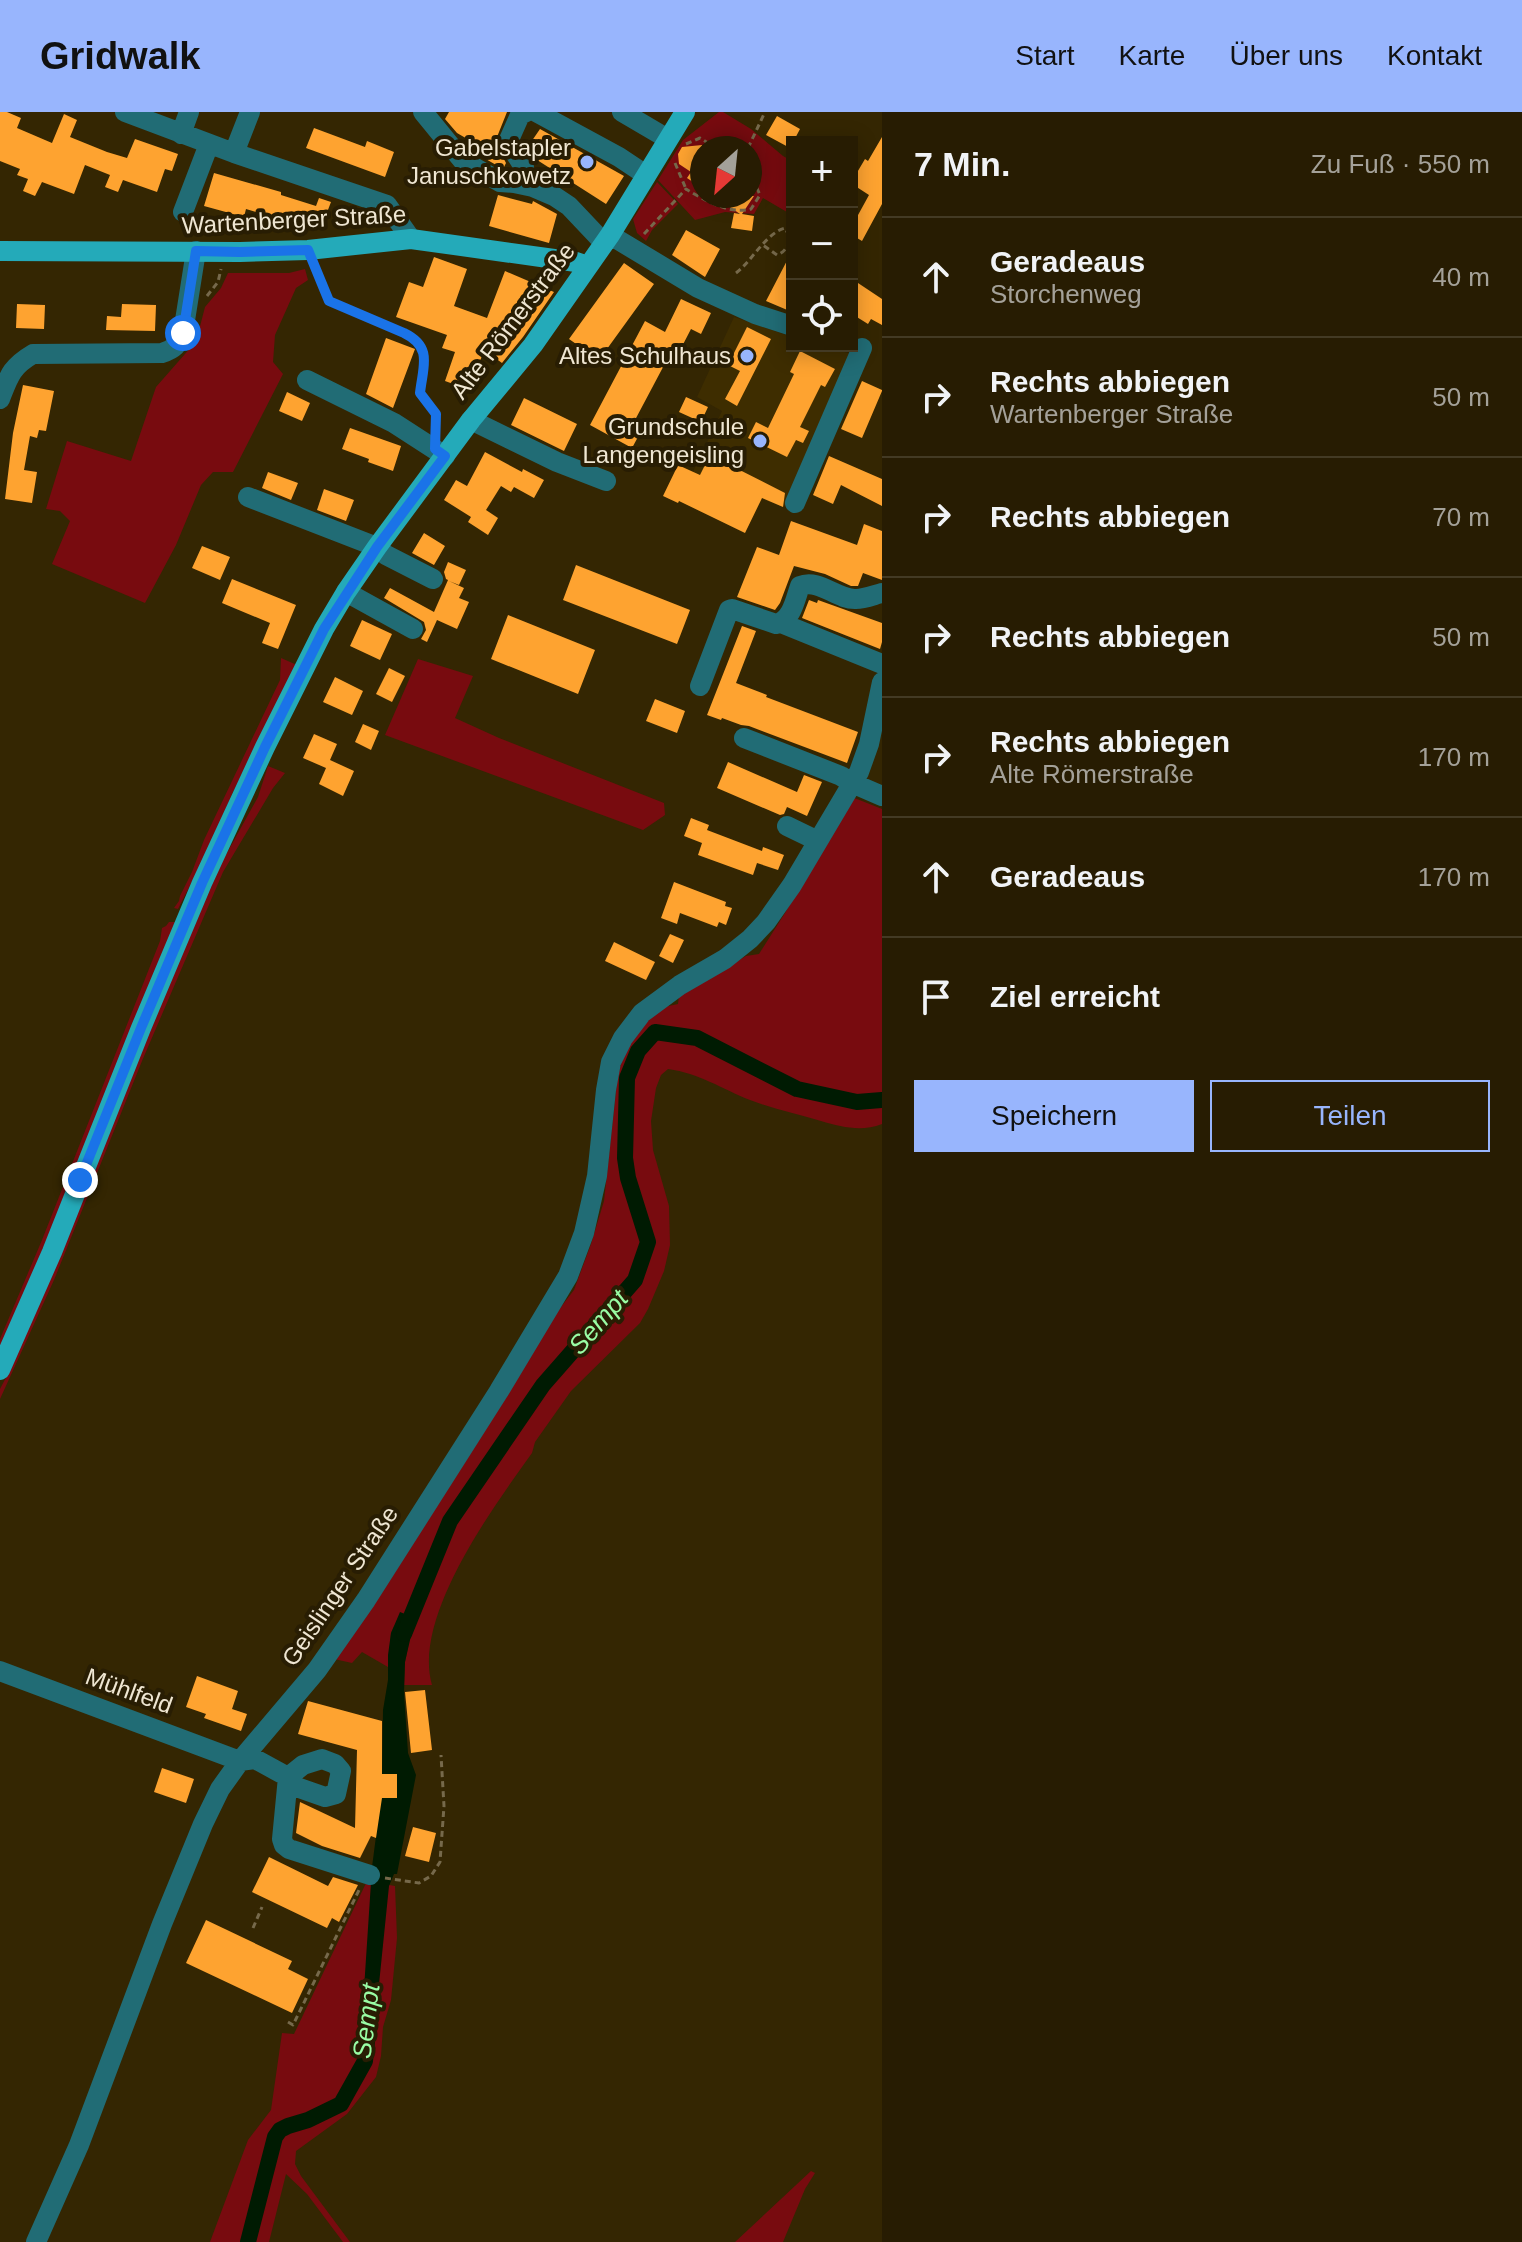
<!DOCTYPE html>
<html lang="de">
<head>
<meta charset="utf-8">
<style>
  body { margin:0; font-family:Arial,sans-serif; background:#332911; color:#f1f3f6 }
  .controls { position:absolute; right:24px; top:24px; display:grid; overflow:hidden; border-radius:0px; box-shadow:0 4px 20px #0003 }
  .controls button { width:72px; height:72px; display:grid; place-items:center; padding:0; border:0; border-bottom:2px solid #433a24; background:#271c02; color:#f1f3f6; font:40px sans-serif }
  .compass { position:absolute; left:690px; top:24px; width:72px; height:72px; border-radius:50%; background:#271c02; box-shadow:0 4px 20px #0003; rotate:207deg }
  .stop { position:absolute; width:24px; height:24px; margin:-18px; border:6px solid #1a73e8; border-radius:50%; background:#fff }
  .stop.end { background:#1a73e8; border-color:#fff; box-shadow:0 2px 8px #0008 }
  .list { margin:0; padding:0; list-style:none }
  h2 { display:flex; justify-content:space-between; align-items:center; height:104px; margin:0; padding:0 32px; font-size:34px }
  h2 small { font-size:26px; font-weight:400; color:#a4a199 }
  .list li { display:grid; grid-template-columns:52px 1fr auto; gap:24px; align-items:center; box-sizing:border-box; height:120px; padding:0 32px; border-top:2px solid #433a24 }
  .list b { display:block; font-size:30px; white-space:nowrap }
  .list p { margin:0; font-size:26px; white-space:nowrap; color:#a4a199 }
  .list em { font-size:26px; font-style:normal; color:#a4a199 }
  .actions { display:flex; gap:16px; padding:24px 32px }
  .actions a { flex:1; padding:18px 0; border:2px solid #98b5fd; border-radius:0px; text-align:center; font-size:28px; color:#98b5fd }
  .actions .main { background:#98b5fd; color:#111 }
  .icon { flex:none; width:44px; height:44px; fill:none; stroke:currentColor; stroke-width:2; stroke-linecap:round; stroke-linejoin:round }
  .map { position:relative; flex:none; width:882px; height:2130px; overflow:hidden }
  header { display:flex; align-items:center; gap:48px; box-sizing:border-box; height:112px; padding:0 40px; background:#98b5fd; color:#111 }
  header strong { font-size:38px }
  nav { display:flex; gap:44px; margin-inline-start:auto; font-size:28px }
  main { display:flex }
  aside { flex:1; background:#271c02 }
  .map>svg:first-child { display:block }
  .built { fill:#3e2d00 }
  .green { fill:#780b0f; fill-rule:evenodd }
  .water { fill:#001b02 }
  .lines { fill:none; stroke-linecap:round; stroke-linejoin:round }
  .canal { stroke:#001b02; stroke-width:16 }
  .building { fill:#fea330 }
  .path { stroke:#76694b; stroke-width:3; stroke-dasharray:6 4; stroke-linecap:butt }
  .minor { stroke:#216c75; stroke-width:20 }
  .major { stroke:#24aab9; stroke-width:20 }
  .route { stroke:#1a73e8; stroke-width:10 }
  .poi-dot { fill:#98b5fd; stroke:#281d03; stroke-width:3 }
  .labels { text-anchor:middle; stroke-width:8; stroke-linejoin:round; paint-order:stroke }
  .poi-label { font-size:24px; fill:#efe6d2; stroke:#281d03; text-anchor:end }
  .street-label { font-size:24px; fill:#efe6d2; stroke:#281d03 }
  .water-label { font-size:26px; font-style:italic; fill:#99fda4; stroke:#281d03 }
</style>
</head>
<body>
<header>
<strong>Gridwalk</strong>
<nav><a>Start</a><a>Karte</a><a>Über uns</a><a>Kontakt</a></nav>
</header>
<main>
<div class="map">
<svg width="882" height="2130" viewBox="0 0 882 2130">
  <rect width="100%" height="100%" fill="#342602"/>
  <path class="built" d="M 734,205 L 792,225 L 792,234 L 824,234 L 851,242 L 784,395 L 762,387 L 745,421 L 679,389 L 722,299 L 697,285 Z"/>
  <path class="green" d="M 719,0 L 723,0 L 751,17 L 783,44 L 792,49 L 792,103 L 763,86 L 754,102 L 725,100 L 695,108 L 658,68 L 683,28 ZM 702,36 L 750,36 L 750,84 L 702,84 Z
    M 657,70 L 678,92 L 652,118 L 646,129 L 637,121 L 633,107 Z
    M 305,157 L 308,168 L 296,176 L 275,223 L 273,250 L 283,262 L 233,360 L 213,360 L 201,373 L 176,433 L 145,491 L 52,452 L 70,409 L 60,399 L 46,397 L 67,329 L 131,349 L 156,275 L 192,234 L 198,222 L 205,195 L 221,176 L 228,161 L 289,161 Z
    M 281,546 L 297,553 L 233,680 L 203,748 L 178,797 L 174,796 L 179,789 L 180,784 L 192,760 L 204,728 L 280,568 Z
    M 418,547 L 473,564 L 455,606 L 499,626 L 664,691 L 665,703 L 643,718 L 385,623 Z
    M 268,654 L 285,661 L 273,676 L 223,760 L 142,949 L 54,1168 L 0,1287 L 0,1277 L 13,1252 L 212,768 L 258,685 Z
    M 852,685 L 882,697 L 882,1012 C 861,1020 842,1015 821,1009 C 797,1002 773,997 750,988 C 722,977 699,961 668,957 L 661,963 L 656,976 L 651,1009 L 653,1038 L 669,1094 L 670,1133 L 664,1159 L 648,1197 L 640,1211 L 571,1279 L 535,1330 L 532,1341 C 494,1394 412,1505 432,1573 L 404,1573 L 405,1550 L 413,1511 L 394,1514 L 391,1521 L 388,1555 L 362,1540 L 352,1551 L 334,1547 L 554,1204 L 574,1178 L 591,1132 L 604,1089 L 618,961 L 627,935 L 642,908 L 664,895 L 678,892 L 679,883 L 746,844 L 759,842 L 785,801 Z
    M 169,810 L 175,810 L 170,825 L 63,1091 L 0,1240 L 0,1227 L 42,1128 L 160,829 L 162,816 L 166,814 Z
    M 367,1769 L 395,1774 L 397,1826 L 391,1888 L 383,1915 L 381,1944 L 376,1965 L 347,2002 L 296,2039 L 295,2052 L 301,2064 L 350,2130 L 343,2130 L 307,2082 L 286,2062 L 269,2130 L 210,2130 L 248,2028 L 271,1998 L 282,1921 L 294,1922 Z
    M 811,2059 L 815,2061 L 805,2077 L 783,2130 L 735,2130 Z"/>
  <path class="water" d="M 400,1500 L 415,1506 L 405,1550 L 404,1581 L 408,1641 L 416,1663 L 397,1762 L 394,1762 L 389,1774 L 372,1941 L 360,1938 L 372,1755 L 381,1686 L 397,1685 L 397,1663 L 382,1662 L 383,1598 L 388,1568 L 388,1543 L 391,1521 Z"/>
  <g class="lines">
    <path class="canal" d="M 404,1522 L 450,1409 L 543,1273 L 635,1168 L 648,1130 L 628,1066 L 625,1046 L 627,966 L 638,939 L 655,920 L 697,926 L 797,977 L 857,990 L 882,988
      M 248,2130 L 275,2025 L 280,2018 L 288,2014 L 308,2008 L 341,1992 L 365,1949 L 368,1918"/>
  </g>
  <path class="building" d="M 0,0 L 7,0 L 21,6 L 17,16 L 52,31 L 64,2 L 77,8 L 70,25 L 107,40 L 127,46 L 135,27 L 178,42 L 172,59 L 165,57 L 157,80 L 123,68 L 118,80 L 105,75 L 110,63 L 85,53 L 74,82 L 42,70 L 35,84 L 23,79 L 28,67 L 17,63 L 20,57 L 0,49 Z
    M 449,0 L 507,0 L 495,30 L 506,51 L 503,57 L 472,39 L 476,32 L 457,21 L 445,7 Z
    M 777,4 L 800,17 L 790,36 L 766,23 Z
    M 314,16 L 365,35 L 367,29 L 394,40 L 385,65 L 306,36 Z
    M 540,17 L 624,64 L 606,92 L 534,46 L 527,36 Z
    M 882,25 L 882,92 L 862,129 L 852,123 L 852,114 L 869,83 L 852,72 L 852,69 L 865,47 L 868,49 Z
    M 702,33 L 702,76 L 687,66 L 691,60 L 679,52 L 678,42 L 682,35 Z
    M 214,61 L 281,80 L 281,83 L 316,94 L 319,86 L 331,90 L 323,111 L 310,107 L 307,116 L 246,97 L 244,105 L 204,94 Z
    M 498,83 L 532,92 L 533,89 L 557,102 L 549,131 L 489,114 Z
    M 714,84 L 754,84 L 742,102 L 754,104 L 752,119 L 731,116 L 734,101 L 740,102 Z
    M 686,118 L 720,137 L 705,165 L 672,143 Z
    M 792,139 L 792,200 L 766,189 Z
    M 434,145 L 467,157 L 454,194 L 487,206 L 505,159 L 554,180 L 523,225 L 502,251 L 484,238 L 470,278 L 445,269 L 455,240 L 442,236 L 447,223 L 396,205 L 409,170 L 423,175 Z
    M 624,151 L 654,172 L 599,248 L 569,227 Z
    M 852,167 L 882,187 L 882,213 L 871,207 L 868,212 L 852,202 Z
    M 681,187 L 711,201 L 701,222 L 691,217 L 676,246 L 670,242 L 635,308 L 645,312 L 632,336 L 590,313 L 645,209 L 665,220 Z
    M 17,192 L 45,193 L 44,217 L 16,216 Z
    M 122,192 L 156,193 L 155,219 L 106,218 L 107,204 L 121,205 Z
    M 747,215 L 771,227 L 737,294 L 725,287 L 740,259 L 728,253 Z
    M 386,226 L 415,237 L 393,296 L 366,282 Z
    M 800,239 L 835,257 L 825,275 L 821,273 L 800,315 L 809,319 L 803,331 L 796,328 L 787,345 L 748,326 L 756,310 L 768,316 L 794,262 L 790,260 Z
    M 862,269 L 882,278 L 882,279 L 862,326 L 841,317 Z
    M 23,273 L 54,279 L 46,319 L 39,318 L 37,326 L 30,324 L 24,358 L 37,360 L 32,391 L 5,387 L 13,321 Z
    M 287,280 L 310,291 L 302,309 L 279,299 Z
    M 686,285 L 708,295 L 701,310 L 679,300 Z
    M 524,286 L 577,312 L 564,339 L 511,313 Z
    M 350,316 L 401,334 L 393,359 L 368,350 L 369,347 L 342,337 Z
    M 485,340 L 522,360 L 523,357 L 544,368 L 534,386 L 514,375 L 511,380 L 501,374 L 486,398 L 498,406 L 488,423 L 468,410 L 471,405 L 444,388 L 456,368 L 467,374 Z
    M 710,343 L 785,381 L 783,395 L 762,386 L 745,421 L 679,389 L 678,391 L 663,384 L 678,353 L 700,363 Z
    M 829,344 L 882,367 L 882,394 L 841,373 L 833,392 L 813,383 Z
    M 268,360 L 298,371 L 291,388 L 262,376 Z
    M 324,377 L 354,388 L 346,409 L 317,398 Z
    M 791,409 L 857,433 L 864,412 L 882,419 L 882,468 L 863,461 L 858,474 L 851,474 L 825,462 L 794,454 L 780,491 L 775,498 L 737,485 L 757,435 L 779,443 Z
    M 424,421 L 445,434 L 434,453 L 412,441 Z
    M 202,434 L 230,445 L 220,468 L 192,456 Z
    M 448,450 L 466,458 L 459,473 L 449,469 L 464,476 L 459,486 L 469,490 L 457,517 L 437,508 L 427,530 L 421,527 L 426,518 L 424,510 L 384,486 L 390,476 L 434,500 L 448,468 L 446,467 L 444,460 Z
    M 576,453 L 690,498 L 677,532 L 563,488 Z
    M 232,467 L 296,493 L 278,537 L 262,531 L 270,511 L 222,491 Z
    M 809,488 L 817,491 L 818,488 L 882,511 L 882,530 L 880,537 L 802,506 Z
    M 508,503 L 595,538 L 578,582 L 491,547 Z
    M 362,508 L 392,522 L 380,548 L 350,534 Z
    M 742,514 L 756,519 L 736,571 L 767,583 L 766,585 L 858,620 L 847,651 L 749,614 L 741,613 L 722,606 L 721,608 L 707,603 Z
    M 389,556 L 405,564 L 392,590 L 376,582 Z
    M 335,565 L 363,579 L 352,603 L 323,590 Z
    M 655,587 L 685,599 L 677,621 L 646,609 Z
    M 363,612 L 379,619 L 371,638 L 355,630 Z
    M 314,622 L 337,632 L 330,648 L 354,659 L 343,684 L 319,672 L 326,656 L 303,646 Z
    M 728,650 L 797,680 L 804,663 L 822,670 L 807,704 L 787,695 L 784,702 L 780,703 L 717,676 Z
    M 691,706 L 709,713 L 707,718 L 762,739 L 763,735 L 784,743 L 778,758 L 757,751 L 753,763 L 698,743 L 702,731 L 684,724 Z
    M 674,770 L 726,790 L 725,794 L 732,796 L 726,813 L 719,810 L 717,815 L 680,801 L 677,812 L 661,806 Z
    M 670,822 L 684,828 L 673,851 L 659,844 Z
    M 614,830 L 655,850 L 646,868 L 605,849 Z
    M 197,1564 L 238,1579 L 232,1597 L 247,1602 L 241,1619 L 204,1606 L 206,1602 L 186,1595 Z
    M 425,1578 L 432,1638 L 411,1641 L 405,1580 Z
    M 308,1589 L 382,1609 L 382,1662 L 397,1662 L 397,1686 L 382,1686 L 376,1726 L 371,1724 L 360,1746 L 322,1734 L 296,1721 L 300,1690 L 355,1716 L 357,1638 L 298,1622 Z
    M 162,1656 L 194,1667 L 186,1691 L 154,1680 Z
    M 413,1715 L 436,1721 L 429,1750 L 405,1744 Z
    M 269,1745 L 328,1774 L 333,1765 L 358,1773 L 339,1810 L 332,1806 L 327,1816 L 252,1780 Z
    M 206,1808 L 292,1849 L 288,1857 L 308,1867 L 292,1901 L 186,1851 Z"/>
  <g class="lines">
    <path class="path" d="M 686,32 L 700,26 L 716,36
      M 748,36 L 765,0
      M 675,51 L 686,77
      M 644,122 L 686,77 C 704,88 730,103 751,97 L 760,83 L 750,61
      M 315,154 L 329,189 L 404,221 C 432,235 423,254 420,281 L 436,302 L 436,317
      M 736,161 C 752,149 766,121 785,116 C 791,125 790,138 777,143 L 763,133
      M 207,184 L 218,170 L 221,157
      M 385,1766 L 419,1771 L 431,1764 L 440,1750 L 444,1694 L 441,1643
      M 253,1816 L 262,1795
      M 288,1910 L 293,1913 L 360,1776"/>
    <path class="minor" d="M 125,0 L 234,41 L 387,93 L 411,127
      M 423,0 L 463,49 L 500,70 L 514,71 L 533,75 L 554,84 L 569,94 L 604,131
      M 536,0 L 619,45 L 646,63
      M 622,0 L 668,27
      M 181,22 L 189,0
      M 234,41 L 250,0
      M 524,73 L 524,55 L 508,30 L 520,3 L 526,0
      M 183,100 L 209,32
      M 610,123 L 698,176 L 755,202 L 792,214
      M 307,268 L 394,311 L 445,344
      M 0,287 C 9,264 11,255 33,242 L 162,241 C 174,237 178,233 183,221 L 196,139
      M 471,308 L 557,350 L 606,369
      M 248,385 L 377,435 L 386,443 L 433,467
      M 795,391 L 862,236
      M 346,480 L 413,517
      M 781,511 L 882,552
      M 700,574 L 729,498 L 732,497 L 776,512 C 792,508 795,488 800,474 C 819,466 837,488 856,487 C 864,487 874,483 882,481
      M 744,626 L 841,664 L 852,671 L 882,684
      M 787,714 L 818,729
      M 0,1559 L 240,1649 L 255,1647 L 288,1665 L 282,1727 L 284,1733 L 289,1737 L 370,1763
      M 288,1672 L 325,1685 L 336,1682 L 341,1659 L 335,1652 L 322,1647 L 303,1653 L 288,1665
      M 36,2130 L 79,2033 L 162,1812 L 203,1712 L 220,1677 L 240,1649 L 317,1558 L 366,1488 L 499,1279 L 568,1164 L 584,1121 L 597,1064 L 606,978 L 611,950 L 623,926 L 642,901 L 680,873 L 725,847 L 750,827 L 766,810 L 792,773 L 859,660 L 869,632 L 882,570"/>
    <path class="major" d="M 0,139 L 240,140 L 308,138 L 411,127 L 576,150 L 588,154
      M 0,1258 L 52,1140 L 141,916 L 202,771 L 265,635 L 324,517 L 346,480 L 377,435 L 471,308 L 533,233 L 610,123 L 685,0"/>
  </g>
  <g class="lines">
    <path class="route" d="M 80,1068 L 141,916 L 202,771 L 265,635 L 324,517 L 377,435 L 445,344 L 435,337 L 436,302 L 420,281 C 423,254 433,235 404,221 L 329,189 L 308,138 L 240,140 L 196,139 L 183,221"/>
  </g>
  <g class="poi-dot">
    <circle cx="587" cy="50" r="8"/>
    <circle cx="747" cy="244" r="8"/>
    <circle cx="760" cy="329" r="8"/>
  </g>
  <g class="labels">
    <g class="poi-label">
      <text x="571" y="44">Gabelstapler<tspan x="571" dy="28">Januschkowetz</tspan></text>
      <text x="731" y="252">Altes Schulhaus</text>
      <text x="744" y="323">Grundschule<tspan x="744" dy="28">Langengeisling</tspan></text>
    </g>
    <g class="street-label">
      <text transform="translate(294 108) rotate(-3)" y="8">Wartenberger Straße</text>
      <text transform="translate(513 209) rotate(-53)" y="8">Alte Römerstraße</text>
      <text transform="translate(340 1474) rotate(-56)" y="8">Geislinger Straße</text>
      <text transform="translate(129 1579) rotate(20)" y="8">Mühlfeld</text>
    </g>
    <g class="water-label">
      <text transform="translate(598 1210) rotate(-49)" y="9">Sempt</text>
      <text transform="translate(366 1909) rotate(-83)" y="9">Sempt</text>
    </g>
  </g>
</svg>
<div class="controls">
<button>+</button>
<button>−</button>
<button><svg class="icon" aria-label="locate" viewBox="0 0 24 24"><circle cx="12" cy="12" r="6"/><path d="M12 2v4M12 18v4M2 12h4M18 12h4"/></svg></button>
</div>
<svg class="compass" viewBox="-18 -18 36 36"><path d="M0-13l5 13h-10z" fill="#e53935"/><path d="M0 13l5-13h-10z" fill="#a4a199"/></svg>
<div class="stop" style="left:183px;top:221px"></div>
<div class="stop end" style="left:80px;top:1068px"></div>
</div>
<aside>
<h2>7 Min.<small>Zu Fuß · 550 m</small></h2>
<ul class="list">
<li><svg class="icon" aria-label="ahead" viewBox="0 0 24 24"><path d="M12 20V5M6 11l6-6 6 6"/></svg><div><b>Geradeaus</b><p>Storchenweg</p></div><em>40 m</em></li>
<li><svg class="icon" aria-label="right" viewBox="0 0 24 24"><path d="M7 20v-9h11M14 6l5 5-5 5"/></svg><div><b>Rechts abbiegen</b><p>Wartenberger Straße</p></div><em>50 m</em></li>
<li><svg class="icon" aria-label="right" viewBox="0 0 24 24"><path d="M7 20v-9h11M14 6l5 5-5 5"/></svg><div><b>Rechts abbiegen</b></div><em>70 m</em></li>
<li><svg class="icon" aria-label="right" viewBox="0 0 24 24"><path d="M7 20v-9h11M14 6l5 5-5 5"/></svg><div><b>Rechts abbiegen</b></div><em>50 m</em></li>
<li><svg class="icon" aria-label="right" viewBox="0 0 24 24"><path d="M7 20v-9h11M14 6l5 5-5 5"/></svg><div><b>Rechts abbiegen</b><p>Alte Römerstraße</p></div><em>170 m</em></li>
<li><svg class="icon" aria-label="ahead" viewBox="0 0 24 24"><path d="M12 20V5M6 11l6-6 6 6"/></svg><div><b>Geradeaus</b></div><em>170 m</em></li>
<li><svg class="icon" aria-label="arrive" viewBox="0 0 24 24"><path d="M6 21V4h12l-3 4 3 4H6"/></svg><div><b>Ziel erreicht</b></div></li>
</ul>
<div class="actions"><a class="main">Speichern</a><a>Teilen</a></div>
</aside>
</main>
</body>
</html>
